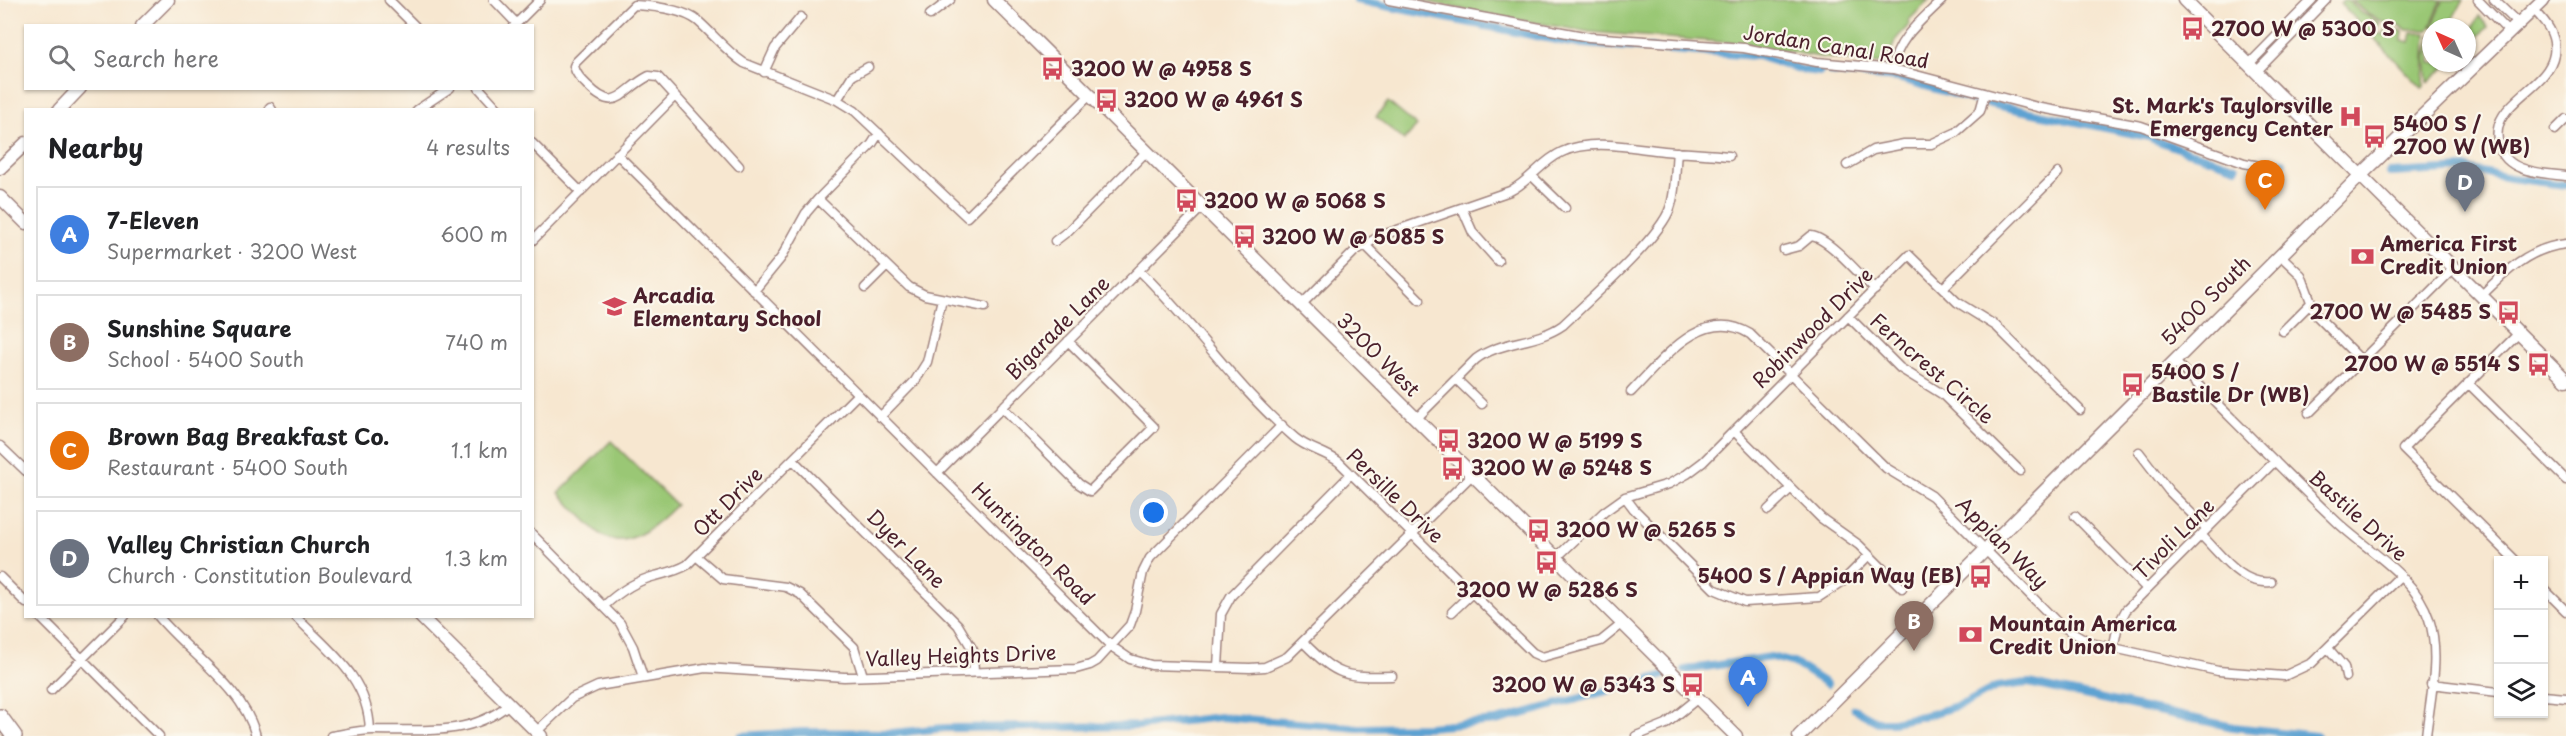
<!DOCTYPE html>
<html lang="en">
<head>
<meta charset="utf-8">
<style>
  body { margin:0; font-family:"Playpen Sans",sans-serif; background:#f2f2f2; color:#202124 }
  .controls { position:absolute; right:18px; bottom:18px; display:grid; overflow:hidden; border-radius:0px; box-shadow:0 2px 4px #0004 }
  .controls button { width:54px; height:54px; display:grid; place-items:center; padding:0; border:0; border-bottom:2px solid #e0e0e0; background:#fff; color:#202124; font:30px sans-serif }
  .compass { position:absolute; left:2422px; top:18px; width:54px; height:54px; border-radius:50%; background:#fff; box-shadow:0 2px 4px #0004; rotate:315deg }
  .you { position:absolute; left:1154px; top:513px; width:21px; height:21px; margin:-15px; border:4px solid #fff; border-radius:50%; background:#1a73e8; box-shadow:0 0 0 9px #1a73e833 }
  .badge { display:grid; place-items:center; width:39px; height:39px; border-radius:50%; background:#d1495b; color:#fff; font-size:20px; font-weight:700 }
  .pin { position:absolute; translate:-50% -50px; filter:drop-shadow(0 2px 3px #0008) }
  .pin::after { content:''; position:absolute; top:32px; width:21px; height:18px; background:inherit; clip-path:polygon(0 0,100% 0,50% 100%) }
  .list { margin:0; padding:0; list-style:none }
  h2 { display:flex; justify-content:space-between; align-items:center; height:78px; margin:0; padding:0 24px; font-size:26px }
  h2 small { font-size:20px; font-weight:400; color:#757577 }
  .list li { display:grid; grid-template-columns:39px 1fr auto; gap:18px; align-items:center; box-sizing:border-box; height:96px; margin:0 12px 12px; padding:0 12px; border:2px solid #e0e0e0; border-radius:0px }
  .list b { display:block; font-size:22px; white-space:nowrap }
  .list p { margin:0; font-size:20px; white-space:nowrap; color:#757577 }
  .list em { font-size:20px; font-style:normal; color:#757577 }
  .icon { flex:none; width:33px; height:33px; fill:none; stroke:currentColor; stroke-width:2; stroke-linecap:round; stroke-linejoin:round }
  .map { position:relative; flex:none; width:2566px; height:736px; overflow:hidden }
  .search { position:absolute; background:#fff; box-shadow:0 2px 4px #0004; left:24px; top:24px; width:510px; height:66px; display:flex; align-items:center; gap:15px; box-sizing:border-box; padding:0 21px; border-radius:0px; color:#757577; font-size:22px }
  .panel { position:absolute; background:#fff; box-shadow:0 2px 4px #0004; left:24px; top:108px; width:510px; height:510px; border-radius:0px }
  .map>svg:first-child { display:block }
  .green { fill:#9ac775; stroke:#727350; stroke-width:1.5 }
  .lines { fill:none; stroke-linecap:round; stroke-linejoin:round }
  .canal { stroke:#5da2d2; stroke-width:8 }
  .street-casing { stroke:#a0837e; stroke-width:11 }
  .secondary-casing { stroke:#a0837e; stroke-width:15 }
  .primary-casing { stroke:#a0837e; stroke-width:15 }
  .highway-casing { stroke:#a0837e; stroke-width:18 }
  .street { stroke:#fff; stroke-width:8 }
  .secondary { stroke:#fff; stroke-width:12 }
  .primary { stroke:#fff; stroke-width:12 }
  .highway { stroke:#fff; stroke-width:15 }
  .labels { text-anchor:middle; stroke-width:4.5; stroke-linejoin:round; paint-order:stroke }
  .poi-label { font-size:20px; font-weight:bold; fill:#4a1f2b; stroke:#fbf7ec; text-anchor:start }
  .street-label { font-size:20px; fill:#4a1f2b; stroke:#fbf7ec }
</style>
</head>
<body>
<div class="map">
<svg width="2566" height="736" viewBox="0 0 2566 736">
  <rect width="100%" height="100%" fill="#fbf7ec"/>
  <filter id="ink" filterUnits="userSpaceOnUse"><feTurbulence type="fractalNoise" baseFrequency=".0167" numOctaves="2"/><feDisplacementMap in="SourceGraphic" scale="12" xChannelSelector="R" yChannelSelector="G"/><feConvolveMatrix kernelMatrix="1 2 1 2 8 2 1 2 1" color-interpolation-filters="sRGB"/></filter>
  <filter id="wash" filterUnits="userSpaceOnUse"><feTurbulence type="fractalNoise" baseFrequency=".008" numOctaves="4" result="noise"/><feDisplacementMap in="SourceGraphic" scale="24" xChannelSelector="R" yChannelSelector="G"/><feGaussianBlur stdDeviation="1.35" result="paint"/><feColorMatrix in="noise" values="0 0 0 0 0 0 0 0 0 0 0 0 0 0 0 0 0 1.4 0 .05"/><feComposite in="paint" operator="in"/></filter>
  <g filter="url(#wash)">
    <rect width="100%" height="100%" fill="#f7e7d0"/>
    <path class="green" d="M 1419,0 L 1929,0 L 1908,21 L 1910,24 L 1897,38 L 1888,57 L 1879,64 L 1820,57 L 1746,44 L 1590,32 L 1489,15 Z
      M 2343,0 L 2348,0 L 2362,13 L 2380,23 L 2376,32 L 2383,35 L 2387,27 L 2403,31 L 2402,40 L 2410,42 L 2412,33 L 2426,33 L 2424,87 L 2422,88 L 2340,3 Z
      M 2351,0 L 2442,0 L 2429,30 L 2407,30 L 2398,25 L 2388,24 L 2369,15 Z
      M 2444,0 L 2463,0 L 2448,27 L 2432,27 Z
      M 2479,16 L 2488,27 L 2467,47 L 2469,35 Z
      M 2431,33 L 2431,63 L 2450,63 L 2428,83 L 2426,57 Z
      M 1388,102 L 1417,126 L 1404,140 L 1376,117 Z
      M 611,441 L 676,505 C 660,521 633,548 607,538 C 597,535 568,502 559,493 Z"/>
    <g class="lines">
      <path class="canal" d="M 1356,0 L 1571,43 L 1757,56 L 1803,70 L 1820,72
        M 1831,72 L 1898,78 L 1980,102
        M 1986,103 L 2149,137
        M 2153,139 L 2189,152
        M 2194,153 L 2236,167
        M 2265,164 L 2283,162
        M 2390,173 L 2467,169 L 2510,178 L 2566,185
        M 1685,670 L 1771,657 L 1794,663 L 1827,684
        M 1854,709 L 1878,722 L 1893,722 L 1931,714 L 1966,703 L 1996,687 L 2028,683 L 2233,727 L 2317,736
        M 741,736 L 803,732 L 892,733 L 944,728 L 1138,726 L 1221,717 L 1359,728 L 1428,727 L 1496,721 L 1662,676"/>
    </g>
  </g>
  <g filter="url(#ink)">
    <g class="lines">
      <defs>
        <path id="street" d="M 389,0 L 415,26
          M 494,0 L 516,23
          M 1389,0 L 1589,37 L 1744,48 L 1817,62 L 1893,69 L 2041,108 L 2141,126 L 2244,163 L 2269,168
          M 2478,0 L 2510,33
          M 2494,0 L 2519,24
          M 2534,10 C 2546,22 2557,35 2554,54 C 2548,90 2487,103 2499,145 C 2506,173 2542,173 2566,176
          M 930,15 L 950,0
          M 514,26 L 540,0
          M 2249,64 L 2312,0
          M 1893,69 C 1896,39 1922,20 1942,0
          M 764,72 L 775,48 L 801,17
          M 2256,72 L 2326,0
          M 479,88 L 499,110
          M 837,100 L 852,76 L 868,67
          M 270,107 L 272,110
          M 417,110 L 450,88
          M 2555,130 L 2566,119
          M 532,143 L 581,192
          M 617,154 L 1111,646 L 1130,659 L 1151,665 L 1250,668 L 1265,667 L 1287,657 L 1472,475
          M 1847,165 L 1873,150 L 1904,144 L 1931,144 L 1955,133 L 1980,111 L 1985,93
          M 739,166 L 658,77 L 649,76 C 621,90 617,115 588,86 C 582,80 576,75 574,66 L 576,62 L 634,5 C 652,6 683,9 698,21 C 714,35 726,51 744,63 L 837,100 L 855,111 L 967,217 L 1090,95
          M 1532,176 L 1565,208
          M 818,199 L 909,287 L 925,295 L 985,307
          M 1462,208 L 1473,233 L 1498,261
          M 532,241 L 675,96
          M 1055,241 L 1068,231 L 1147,151
          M 1364,244 L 1420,300
          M 1784,250 L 1799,246 L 1811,236 C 1829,238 1861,276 1875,290
          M 2280,255 L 2301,275 L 2316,315 L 2362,361
          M 1139,270 C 1194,323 1236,388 1295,438 C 1308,449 1326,452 1339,462 L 1533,653 L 1542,657 L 1601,641 L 1622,624
          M 865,288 L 886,267
          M 1943,288 L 2058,173
          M 754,291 L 781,258 L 806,213 L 818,199 L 872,144 L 879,133
          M 2481,296 C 2506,271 2529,248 2566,244
          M 1301,305 L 1355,251 L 1380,236 L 1510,191 C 1530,181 1542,161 1562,152 C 1592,138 1632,148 1664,151 C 1685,153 1707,154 1729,156
          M 1848,316 L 1900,368 L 1942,394 L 2020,471
          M 2283,331 L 2311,303
          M 2174,361 C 2228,414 2281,469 2336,521 C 2367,551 2415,575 2429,619 C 2441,655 2430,699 2426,736
          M 1456,379 L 1482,404
          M 2468,383 L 2566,480
          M 1631,392 C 1661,362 1702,304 1750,334 L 1886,468 L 1932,496 L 2060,625 L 2091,643 L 2218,671 L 2284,676 L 2312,663 L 2400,576
          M 1002,407 L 1079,484 L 1090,491 L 1154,427 L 1068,341
          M 2309,413 L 2454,268
          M 880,417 L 915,381 L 927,362 L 942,299
          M 1416,419 L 1476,359 C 1502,340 1536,344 1563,325 C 1588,301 1661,237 1670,208 C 1676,191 1675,171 1677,152
          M 1734,431 L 1821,518 L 1859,545 L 1902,588
          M 0,446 L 26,471
          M 2139,452 L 2169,491 L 2207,529
          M 793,460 L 958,625 L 973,650 L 974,672
          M 937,473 L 1202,207
          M 1625,497 L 1634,509 L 1714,589 L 1745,602 L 1819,597 L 1842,582 L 1869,555
          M 1768,510 L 1791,488
          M 2075,516 L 2147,589
          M 532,534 L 620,623 L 633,647 L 643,677
          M 2201,535 C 2221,554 2241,586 2271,582
          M 696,556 L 723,579 L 786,587 L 800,594 L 854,647 L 863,676
          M 1556,558 L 1604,512 L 1625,497 L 1669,484 L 1687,474 L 1703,462 L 1909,255 L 1957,302 L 1996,326 L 2080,410
          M 2515,560 L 2403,449 L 2519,333
          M 0,577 L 26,603
          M 2544,589 L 2566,611
          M 604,606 C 619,592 635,581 655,576 C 666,573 677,571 687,565 L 857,395
          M 1452,612 L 1472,593
          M 39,616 L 159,736
          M 158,616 C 190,655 243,686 256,736
          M 295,616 C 329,651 368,677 370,730
          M 1304,643 C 1338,677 1344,677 1392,676
          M 2328,648 L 2344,667 L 2346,677
          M 2113,649 L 2118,625 L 2126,610 L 2275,461
          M 1218,667 L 1221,614 L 1231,596 L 1351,474
          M 2431,684 L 2498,692
          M 51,690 L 125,616
          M 2544,696 L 2566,698
          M 536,732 L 572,698 L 598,686 L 705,668 L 844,677 L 1076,669 L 1090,665 L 1097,661 L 1130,625 L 1135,611 L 1143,572 L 1150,558 L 1282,425
          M 331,736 C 344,734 359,730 373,730 C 424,730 470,736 508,705
          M 1636,736 L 1666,724 L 1697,699"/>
        <path id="secondary" d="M 994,0 L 1736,736
          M 2184,0 L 2566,380
          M 0,197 L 26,223
          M 420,616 L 541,736"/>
        <path id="primary" d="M 142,26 L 168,0
          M 59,110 L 80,88
          M 0,168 L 26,143
          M 1799,736 L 2360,176 L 2543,0"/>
        <path id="highway" d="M 0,717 L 14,736"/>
      </defs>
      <use href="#street" class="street-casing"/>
      <use href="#secondary" class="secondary-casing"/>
      <use href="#primary" class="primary-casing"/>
      <use href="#highway" class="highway-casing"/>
      <use href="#street" class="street"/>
      <use href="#secondary" class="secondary"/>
      <use href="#primary" class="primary"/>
      <use href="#highway" class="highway"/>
    </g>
  </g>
  <defs>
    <symbol id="bus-bare" viewBox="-9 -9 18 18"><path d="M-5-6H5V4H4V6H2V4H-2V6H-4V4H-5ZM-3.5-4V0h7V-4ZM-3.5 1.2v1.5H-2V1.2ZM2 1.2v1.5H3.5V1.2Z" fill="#d1495b" stroke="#fbf7ec" stroke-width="2.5" paint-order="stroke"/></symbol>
    <symbol id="hospital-bare" viewBox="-9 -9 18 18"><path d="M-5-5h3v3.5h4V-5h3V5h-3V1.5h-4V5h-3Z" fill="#d1495b" stroke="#fbf7ec" stroke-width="2.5" paint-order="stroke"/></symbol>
    <symbol id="bank-bare" viewBox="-9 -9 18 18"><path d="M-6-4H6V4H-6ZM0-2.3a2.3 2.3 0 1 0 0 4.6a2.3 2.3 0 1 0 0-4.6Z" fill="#d1495b" stroke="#fbf7ec" stroke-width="2.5" paint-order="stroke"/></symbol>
    <symbol id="school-bare" viewBox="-9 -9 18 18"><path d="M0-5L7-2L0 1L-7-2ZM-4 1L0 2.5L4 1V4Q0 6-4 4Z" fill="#d1495b" stroke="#fbf7ec" stroke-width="2.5" paint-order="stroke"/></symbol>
  </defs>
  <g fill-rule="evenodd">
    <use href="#bus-bare" x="2176" y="12" width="33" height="33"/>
    <use href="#bus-bare" x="1036" y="52" width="33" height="33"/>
    <use href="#bus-bare" x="1090" y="84" width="33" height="33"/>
    <use href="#hospital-bare" x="2334" y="100" width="33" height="33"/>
    <use href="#bus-bare" x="2358" y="120" width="33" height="33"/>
    <use href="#bus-bare" x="1170" y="184" width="33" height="33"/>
    <use href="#bus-bare" x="1228" y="220" width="33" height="33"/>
    <use href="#bank-bare" x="2346" y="240" width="33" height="33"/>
    <use href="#school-bare" x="598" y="290" width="33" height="33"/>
    <use href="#bus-bare" x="2492" y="296" width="33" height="33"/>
    <use href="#bus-bare" x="2522" y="348" width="33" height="33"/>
    <use href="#bus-bare" x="2116" y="368" width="33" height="33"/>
    <use href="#bus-bare" x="1432" y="424" width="33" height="33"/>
    <use href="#bus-bare" x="1436" y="452" width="33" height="33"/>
    <use href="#bus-bare" x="1522" y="514" width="33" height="33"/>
    <use href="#bus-bare" x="1530" y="546" width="33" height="33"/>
    <use href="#bus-bare" x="1964" y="560" width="33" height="33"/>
    <use href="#bank-bare" x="1954" y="618" width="33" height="33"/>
    <use href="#bus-bare" x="1676" y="668" width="33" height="33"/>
  </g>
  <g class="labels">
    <g class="poi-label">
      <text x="2211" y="36">2700 W @ 5300 S</text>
      <text x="1071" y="76">3200 W @ 4958 S</text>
      <text x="1124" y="107">3200 W @ 4961 S</text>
      <text x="2333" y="113" text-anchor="end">St. Mark's Taylorsville<tspan x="2333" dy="23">Emergency Center</tspan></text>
      <text x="2393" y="131">5400 S /<tspan x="2393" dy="23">2700 W (WB)</tspan></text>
      <text x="1204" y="208">3200 W @ 5068 S</text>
      <text x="1262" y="244">3200 W @ 5085 S</text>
      <text x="2380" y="251">America First<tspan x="2380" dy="23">Credit Union</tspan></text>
      <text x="633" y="303">Arcadia<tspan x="633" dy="23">Elementary School</tspan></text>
      <text x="2491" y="319" text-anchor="end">2700 W @ 5485 S</text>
      <text x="2520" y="371" text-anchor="end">2700 W @ 5514 S</text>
      <text x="2151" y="379">5400 S /<tspan x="2151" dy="23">Bastile Dr (WB)</tspan></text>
      <text x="1467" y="448">3200 W @ 5199 S</text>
      <text x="1471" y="475">3200 W @ 5248 S</text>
      <text x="1556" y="537">3200 W @ 5265 S</text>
      <text x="1962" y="583" text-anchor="end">5400 S / Appian Way (EB)</text>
      <text x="1547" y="597" text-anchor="middle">3200 W @ 5286 S</text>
      <text x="1989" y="631">Mountain America<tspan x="1989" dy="23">Credit Union</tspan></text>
      <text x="1675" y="692" text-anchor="end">3200 W @ 5343 S</text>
    </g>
    <g class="street-label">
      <text transform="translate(1836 47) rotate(9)" y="7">Jordan Canal Road</text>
      <text transform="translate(2206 301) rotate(-45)" y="7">5400 South</text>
      <text transform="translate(1058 328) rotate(-45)" y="7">Bigarade Lane</text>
      <text transform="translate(1813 328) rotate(-45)" y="7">Robinwood Drive</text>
      <text transform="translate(1378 355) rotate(45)" y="7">3200 West</text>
      <text transform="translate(1932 369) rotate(41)" y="7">Ferncrest Circle</text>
      <text transform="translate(1395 496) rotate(44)" y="7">Persille Drive</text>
      <text transform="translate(728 502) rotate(-45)" y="7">Ott Drive</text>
      <text transform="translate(2358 516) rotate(42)" y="7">Bastile Drive</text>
      <text transform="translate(2174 539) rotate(-45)" y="7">Tivoli Lane</text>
      <text transform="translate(2002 543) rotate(45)" y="7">Appian Way</text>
      <text transform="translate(1033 544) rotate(45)" y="7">Huntington Road</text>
      <text transform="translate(906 549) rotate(45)" y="7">Dyer Lane</text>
      <text transform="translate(961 656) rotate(-2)" y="7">Valley Heights Drive</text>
    </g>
  </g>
</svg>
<div class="controls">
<button>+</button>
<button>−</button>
<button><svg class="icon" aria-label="layers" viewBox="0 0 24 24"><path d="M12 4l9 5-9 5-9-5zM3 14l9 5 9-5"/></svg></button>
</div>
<svg class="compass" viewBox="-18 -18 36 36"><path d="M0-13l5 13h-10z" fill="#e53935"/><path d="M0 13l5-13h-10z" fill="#757577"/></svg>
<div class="you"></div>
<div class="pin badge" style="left:1748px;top:707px;background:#3f7fe0">A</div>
<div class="pin badge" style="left:1914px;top:651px;background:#8d6e63">B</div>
<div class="pin badge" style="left:2265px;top:210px;background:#e8710a">C</div>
<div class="pin badge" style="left:2465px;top:212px;background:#6b7280">D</div>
<div class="search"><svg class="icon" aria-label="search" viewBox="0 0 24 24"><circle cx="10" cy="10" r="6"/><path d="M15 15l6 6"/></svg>Search here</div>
<section class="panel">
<h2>Nearby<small>4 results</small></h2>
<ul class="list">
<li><span class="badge" style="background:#3f7fe0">A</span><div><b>7-Eleven</b><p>Supermarket · 3200 West</p></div><em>600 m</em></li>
<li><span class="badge" style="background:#8d6e63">B</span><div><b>Sunshine Square</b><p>School · 5400 South</p></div><em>740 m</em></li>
<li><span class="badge" style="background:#e8710a">C</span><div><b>Brown Bag Breakfast Co.</b><p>Restaurant · 5400 South</p></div><em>1.1 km</em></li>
<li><span class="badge" style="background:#6b7280">D</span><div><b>Valley Christian Church</b><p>Church · Constitution Boulevard</p></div><em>1.3 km</em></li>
</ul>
</section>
</div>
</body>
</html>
